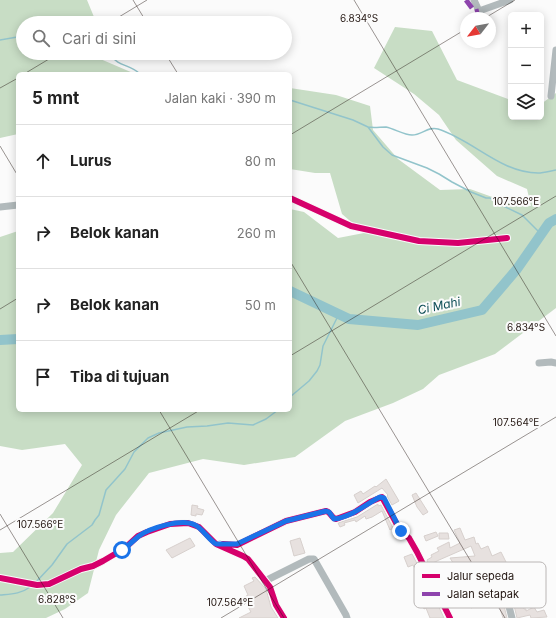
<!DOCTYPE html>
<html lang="id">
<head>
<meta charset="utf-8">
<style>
  body { margin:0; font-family:Inter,sans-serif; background:#f6f6f6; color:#222 }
  .controls { position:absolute; right:12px; top:12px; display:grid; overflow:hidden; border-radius:6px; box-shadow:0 2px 10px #0003 }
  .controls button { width:36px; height:36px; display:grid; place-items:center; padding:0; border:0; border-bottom:1px solid #e0e0e0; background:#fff; color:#222; font:20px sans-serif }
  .compass { position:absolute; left:460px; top:12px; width:36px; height:36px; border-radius:50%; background:#fff; box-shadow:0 2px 10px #0003; rotate:239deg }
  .stop { position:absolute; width:12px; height:12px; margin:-9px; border:3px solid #1a73e8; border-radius:50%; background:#fff }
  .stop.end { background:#1a73e8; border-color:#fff; box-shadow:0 1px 4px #0008 }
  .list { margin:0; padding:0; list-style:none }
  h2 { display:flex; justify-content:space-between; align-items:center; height:52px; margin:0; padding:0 16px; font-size:17px }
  h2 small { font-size:13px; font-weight:400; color:#767676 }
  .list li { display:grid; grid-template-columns:26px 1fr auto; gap:12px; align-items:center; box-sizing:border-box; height:72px; padding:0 16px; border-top:1px solid #e0e0e0 }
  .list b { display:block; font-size:15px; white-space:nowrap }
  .list em { font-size:13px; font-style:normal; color:#767676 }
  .icon { flex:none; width:22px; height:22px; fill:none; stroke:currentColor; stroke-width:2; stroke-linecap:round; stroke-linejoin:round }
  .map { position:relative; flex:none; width:556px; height:618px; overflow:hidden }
  .search { position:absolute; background:#fff; box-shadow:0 2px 10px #0003; left:16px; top:16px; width:276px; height:44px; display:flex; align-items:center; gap:10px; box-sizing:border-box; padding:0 14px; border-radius:22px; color:#767676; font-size:15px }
  .panel { position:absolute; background:#fff; box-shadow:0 2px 10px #0003; left:16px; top:72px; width:276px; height:340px; border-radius:6px }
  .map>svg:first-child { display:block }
  .forest { fill:#c8ddc5 }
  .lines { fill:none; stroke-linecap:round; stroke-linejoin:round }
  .stream { stroke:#92c4cb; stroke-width:1.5 }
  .river { stroke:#92c4cb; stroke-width:10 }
  .building { fill:#e7e1df; stroke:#d7d0cd }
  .street { stroke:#b2babc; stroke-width:7 }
  .quiet { stroke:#8e44ad; stroke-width:5; stroke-dasharray:10 5; stroke-linecap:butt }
  .cycleway-casing { stroke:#fbfbfb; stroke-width:8 }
  .cycleway { stroke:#d6006c; stroke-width:6 }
  .route { stroke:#1a73e8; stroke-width:5 }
  .ticks { fill:none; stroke:#231611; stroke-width:1; stroke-opacity:0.45 }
  .labels { text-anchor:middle; stroke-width:4; stroke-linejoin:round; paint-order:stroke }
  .water-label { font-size:12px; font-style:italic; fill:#0b4c55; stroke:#fbfbfb }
  .key { fill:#fbfbfb; stroke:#bab6b5; stroke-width:1 }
  .key-label { font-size:11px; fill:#231611 }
  .ticks-label { font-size:10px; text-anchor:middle; fill:#231611; stroke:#fbfbfb; stroke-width:4; stroke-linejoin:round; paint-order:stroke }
</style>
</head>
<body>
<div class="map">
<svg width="556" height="618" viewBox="0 0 556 618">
  <rect width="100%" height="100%" fill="#fbfbfb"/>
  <path class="forest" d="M 0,0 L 87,0 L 94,17 L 93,23 L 23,23 L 23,53 L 95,53 L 98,58 L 133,73 L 141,74 L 18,74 L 18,134 L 0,138 Z
    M 395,27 L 432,31 L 457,80 L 511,100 L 511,117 L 541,117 L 541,104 L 556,93 L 556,308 L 495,354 L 439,375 L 423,389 L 393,403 L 345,421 L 295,457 L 244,465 L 203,459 L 149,473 L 116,515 L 99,550 L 88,593 L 65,609 L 46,618 L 0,618 L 0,553 L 13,552 L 53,513 L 82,465 L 65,444 L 22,450 L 0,446 L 0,237 L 18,231 L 18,410 L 290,410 L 290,209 L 304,212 L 338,238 L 364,233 L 342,214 L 330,173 L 315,173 L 290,169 L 290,88 L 336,95 L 370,106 L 373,130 L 398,159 L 440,190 L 470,189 L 509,203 L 531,206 L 527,189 L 497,176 L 456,140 L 439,115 L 414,94 L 374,68 Z"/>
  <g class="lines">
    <path class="stream" d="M 0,40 L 23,36
      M 112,53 L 112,56 C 117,66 132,65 140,74
      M 290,100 L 353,120 L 368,127 L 383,147 L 392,155 L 427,168 L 439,174 L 452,182 L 471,192 L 486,198 L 490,198 L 495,202 L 522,215 L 541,234
      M 368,127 C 374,128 380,127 386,127 C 395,129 404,135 412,135 C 422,135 428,126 438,129 C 473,140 501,173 538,173 C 544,173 550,171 556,170
      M 290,397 L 309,381 L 317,371 L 320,365 L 323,346 L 339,314
      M 36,582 L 52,565 L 67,544 L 92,525 L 95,520 L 99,515 L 106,490 L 125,469 L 134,452 L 148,438 L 159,433 L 187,427 L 207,426 L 228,423 L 253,425 L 266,419 L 278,410
      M 0,595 C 11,594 21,594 30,587"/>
    <path class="river" d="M 290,291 L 349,319 L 418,325 L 482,310 L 517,269 L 549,223 L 556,219
      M 0,340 L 18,339"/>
  </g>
  <path class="building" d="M 386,479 L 399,501 L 392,505 L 387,496 L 388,495 L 382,488 L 358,503 L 354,495 L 361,491 L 363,494 L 375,486 L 376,487 Z
    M 416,493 L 428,512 L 423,515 L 417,507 L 412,495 Z
    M 378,504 L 378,506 L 381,505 L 393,528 L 390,530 L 382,511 L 372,517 L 366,519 L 365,516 L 356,522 L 355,520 L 344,523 L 345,525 L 340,527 L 338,523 L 357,517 Z
    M 192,505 L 198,506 L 197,508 L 204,510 L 202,515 L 196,514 L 196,516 L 191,515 Z
    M 460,528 L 465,540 L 474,537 L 476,544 L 478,543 L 481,549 L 488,546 L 492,556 L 501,552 L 509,568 L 493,573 L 490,570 L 486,569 L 484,572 L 484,577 L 482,577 L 475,566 L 468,569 L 471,582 L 479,580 L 481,585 L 470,588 L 476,606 L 471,608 L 466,595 L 463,597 L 455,566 L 450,558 L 475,556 L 471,546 L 439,560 L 429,565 L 427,560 L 432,557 L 431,555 L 439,551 L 437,548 L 449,542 L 450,548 L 460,543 L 454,530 Z
    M 436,532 L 438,536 L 426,541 L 424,536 Z
    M 439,533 L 448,533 L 449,539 L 439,539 Z
    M 190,538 L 195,546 L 172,558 L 166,550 Z
    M 300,538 L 305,553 L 294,556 L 290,541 Z
    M 412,554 L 432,592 L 429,594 L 425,589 L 413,565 L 408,567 L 404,557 Z
    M 511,576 L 512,580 L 519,578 L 521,584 L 516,585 L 524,609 L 526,609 L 526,611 L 534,607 L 537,612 L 544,610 L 547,617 L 531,618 L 530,615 L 517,618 L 512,597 L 508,594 L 507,589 L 503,590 L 501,589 L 497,581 Z
    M 255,577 L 266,589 L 271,607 L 278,618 L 239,618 L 251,612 L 243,598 L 248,595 L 244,586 L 254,581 L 252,578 Z
    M 427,594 L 431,603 L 436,601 L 444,618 L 430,618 L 426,608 L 424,609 L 419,597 Z
    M 501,601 L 503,602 L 507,618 L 503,618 L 498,602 Z"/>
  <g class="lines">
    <path class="street" d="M 474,0 L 479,11 L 510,0
      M 551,96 L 556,50
      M 290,198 L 351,226 L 419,241 L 458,243 L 507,238
      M 0,207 L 18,205
      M 539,363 L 551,362 L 556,363
      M 220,544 L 237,545 L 286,521 L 326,511 C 331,512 331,518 336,519 L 355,512 L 370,502 L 382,497 L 400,530 L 409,538 L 417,552 L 450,618
      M 488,574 L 497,593 L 507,599 L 512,618
      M 0,578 L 37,585 L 49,584 L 81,569 L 93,566 L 103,561 L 125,548 L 138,536 L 147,532 L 170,524 L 188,523 L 199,527 L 216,544 L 243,556 L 248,559 L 270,587 L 276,605 L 284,618
      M 265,581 L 309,559 L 314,559 L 346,615 L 347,618"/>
    <path class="quiet" d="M 466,0 L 475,12 L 479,11"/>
    <defs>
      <path id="cycleway" d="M 290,198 L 351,226 L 419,241 L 458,243 L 507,238
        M 223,544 L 237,545 L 286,521 L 326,511 C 331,512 331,518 336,519 L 355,512 L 370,502 L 382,497 L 400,530 L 409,538 L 417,552 L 450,618
        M 0,578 L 37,585 L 49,584 L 81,569 L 93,566 L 103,561 L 125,548 L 138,536 L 147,532 L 170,524 L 188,523 L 199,527 L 216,544 L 243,556 L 248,559 L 270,587 L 276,605 L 284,618"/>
    </defs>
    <use href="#cycleway" class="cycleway-casing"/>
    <use href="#cycleway" class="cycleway"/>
  </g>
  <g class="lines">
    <path class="route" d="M 122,550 C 128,546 133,541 139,536 C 150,528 182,518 195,525 C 203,529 208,539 216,544 L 237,544 L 286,521 L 326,511 L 329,512 L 334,519 C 350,518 366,504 380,497 L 384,498 L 401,531"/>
  </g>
  <path class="ticks" d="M 133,0 L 147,23M 354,0 L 556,336M 485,18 L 515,0M 109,23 L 147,0M 165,53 L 178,74M 24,74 L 59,53M 0,88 L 18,78M 290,135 L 466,29M 0,146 L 18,176M 290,261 L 505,618M 0,309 L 18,298M 290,356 L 556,196M 159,410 L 284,618M 0,514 L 63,618M 0,530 L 200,410M 221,618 L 556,417"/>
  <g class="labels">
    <g class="water-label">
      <text transform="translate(439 306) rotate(-12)" y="4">Ci Mahi</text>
    </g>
  </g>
  <rect x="414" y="562" width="132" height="46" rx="6" class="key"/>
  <rect x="422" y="574" width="18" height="4" fill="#d6006c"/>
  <rect x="422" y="592" width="18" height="4" fill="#8e44ad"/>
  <g class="key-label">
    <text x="447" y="580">Jalur sepeda</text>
    <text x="447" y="598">Jalan setapak</text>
  </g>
  <g class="ticks-label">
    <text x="359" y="22">6.834°S</text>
    <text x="516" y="205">107.566°E</text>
    <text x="526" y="331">6.834°S</text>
    <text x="516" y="426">107.564°E</text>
    <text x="40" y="528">107.566°E</text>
    <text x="57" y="603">6.828°S</text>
    <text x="230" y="606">107.564°E</text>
  </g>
</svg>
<div class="controls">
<button>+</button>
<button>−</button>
<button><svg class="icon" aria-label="layers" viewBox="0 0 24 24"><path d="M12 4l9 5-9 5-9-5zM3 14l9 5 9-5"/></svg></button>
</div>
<svg class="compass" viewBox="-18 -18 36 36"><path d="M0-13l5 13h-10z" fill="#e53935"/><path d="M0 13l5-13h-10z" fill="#767676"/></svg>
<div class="stop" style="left:122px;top:550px"></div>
<div class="stop end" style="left:401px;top:531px"></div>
<div class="search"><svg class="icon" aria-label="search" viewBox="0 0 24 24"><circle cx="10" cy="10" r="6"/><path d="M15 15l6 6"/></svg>Cari di sini</div>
<section class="panel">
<h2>5 mnt<small>Jalan kaki · 390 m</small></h2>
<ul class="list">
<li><svg class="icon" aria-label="ahead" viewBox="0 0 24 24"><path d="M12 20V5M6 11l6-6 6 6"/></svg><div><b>Lurus</b></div><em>80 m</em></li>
<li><svg class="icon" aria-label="right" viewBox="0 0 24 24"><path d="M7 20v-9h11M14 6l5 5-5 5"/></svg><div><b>Belok kanan</b></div><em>260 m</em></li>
<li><svg class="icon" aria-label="right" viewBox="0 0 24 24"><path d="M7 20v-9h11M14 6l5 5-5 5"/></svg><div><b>Belok kanan</b></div><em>50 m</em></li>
<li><svg class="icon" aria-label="arrive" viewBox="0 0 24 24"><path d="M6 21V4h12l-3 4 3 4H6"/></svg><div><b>Tiba di tujuan</b></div></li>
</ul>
</section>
</div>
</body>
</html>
